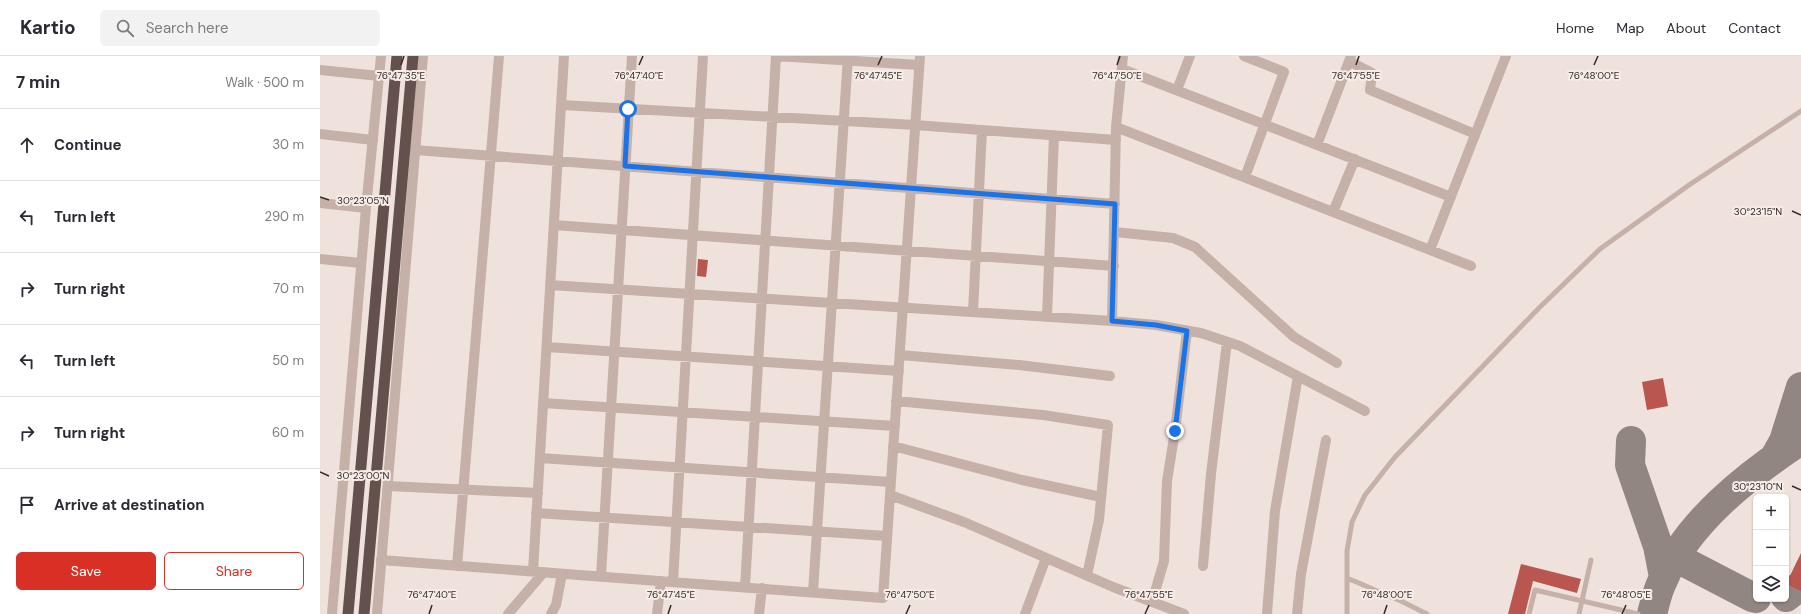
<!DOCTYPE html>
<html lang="en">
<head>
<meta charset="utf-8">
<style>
  body { margin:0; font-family:"DM Sans",sans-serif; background:#f2f2f3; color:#2b2b33 }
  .controls { position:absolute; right:12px; bottom:12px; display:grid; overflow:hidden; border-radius:6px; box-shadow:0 1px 3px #0004 }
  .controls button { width:36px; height:36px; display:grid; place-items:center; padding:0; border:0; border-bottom:1px solid #e1e1e2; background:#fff; color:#2b2b33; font:20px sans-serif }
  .stop { position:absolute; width:12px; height:12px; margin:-9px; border:3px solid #1a73e8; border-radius:50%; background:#fff }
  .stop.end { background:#1a73e8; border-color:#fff; box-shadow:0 1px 4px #0008 }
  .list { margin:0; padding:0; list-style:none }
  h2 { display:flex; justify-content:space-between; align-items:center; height:52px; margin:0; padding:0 16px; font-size:17px }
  h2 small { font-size:13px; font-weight:400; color:#7c7c81 }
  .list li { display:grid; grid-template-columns:26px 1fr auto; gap:12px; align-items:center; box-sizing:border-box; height:72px; padding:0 16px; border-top:1px solid #e1e1e2 }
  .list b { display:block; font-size:15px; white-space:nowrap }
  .list em { font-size:13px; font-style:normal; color:#7c7c81 }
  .actions { display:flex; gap:8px; padding:12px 16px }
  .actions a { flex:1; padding:9px 0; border:1px solid #d93025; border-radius:6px; text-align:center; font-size:14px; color:#d93025 }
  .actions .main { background:#d93025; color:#fff }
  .icon { flex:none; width:22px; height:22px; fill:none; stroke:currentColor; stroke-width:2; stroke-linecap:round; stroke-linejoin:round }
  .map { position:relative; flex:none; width:1481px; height:558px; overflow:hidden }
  header { display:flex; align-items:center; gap:24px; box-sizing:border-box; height:56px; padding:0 20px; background:#fff; border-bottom:1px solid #e1e1e2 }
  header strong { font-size:19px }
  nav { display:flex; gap:22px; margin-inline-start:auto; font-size:14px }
  .search { width:280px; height:36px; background:#f2f2f3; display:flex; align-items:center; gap:10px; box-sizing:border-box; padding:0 14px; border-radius:6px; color:#7c7c81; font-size:15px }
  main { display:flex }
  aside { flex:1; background:#fff }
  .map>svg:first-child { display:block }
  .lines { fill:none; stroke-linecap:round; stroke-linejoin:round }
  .taxiway { stroke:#928682; stroke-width:30 }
  .building { fill:#b95650 }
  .service { stroke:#c6b1a9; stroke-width:5 }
  .minor { stroke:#c6b1a9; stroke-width:10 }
  .tertiary { stroke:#c6b1a9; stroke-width:10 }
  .trunk { stroke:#64514e; stroke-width:11 }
  .route { stroke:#1a73e8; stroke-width:5 }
  .ticks { fill:none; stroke:#342a28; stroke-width:1.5 }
  .ticks-label { font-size:10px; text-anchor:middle; fill:#342a28; stroke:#f7ede8; stroke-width:4; stroke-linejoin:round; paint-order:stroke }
</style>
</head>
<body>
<header>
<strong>Kartio</strong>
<div class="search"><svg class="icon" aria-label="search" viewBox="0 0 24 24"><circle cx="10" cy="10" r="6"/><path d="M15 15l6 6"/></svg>Search here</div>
<nav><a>Home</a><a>Map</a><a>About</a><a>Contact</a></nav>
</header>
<main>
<aside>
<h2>7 min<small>Walk · 500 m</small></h2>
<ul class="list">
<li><svg class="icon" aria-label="ahead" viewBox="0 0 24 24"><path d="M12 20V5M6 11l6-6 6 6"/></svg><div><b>Continue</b></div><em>30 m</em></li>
<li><svg class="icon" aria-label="left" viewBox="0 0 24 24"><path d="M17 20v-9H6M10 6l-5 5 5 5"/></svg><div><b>Turn left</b></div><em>290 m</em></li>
<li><svg class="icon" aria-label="right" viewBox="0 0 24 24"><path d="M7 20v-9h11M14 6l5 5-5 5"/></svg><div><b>Turn right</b></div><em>70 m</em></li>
<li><svg class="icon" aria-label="left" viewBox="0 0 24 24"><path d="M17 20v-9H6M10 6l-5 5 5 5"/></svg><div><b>Turn left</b></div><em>50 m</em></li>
<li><svg class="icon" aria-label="right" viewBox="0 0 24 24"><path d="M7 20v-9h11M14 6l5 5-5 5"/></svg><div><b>Turn right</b></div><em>60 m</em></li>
<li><svg class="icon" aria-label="arrive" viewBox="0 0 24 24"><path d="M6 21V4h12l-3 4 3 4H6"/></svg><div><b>Arrive at destination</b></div></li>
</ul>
<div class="actions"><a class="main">Save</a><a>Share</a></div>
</aside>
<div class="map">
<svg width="1481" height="558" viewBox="0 0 1481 558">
  <rect width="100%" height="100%" fill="#efe2dc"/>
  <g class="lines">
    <path class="taxiway" d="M 1311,385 L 1310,409 L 1338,490 L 1344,521
      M 1455,401 L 1464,385 L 1481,331
      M 1355,501 L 1432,541 L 1436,542
      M 1466,541 L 1476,533
      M 1332,558 C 1335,547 1337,536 1342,526 C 1367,466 1428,419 1481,384"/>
  </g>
  <path class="building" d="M 378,203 L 388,204 L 386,221 L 377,220 Z
    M 1343,322 L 1348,350 L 1327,354 L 1322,326 Z
    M 1481,497 L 1481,535 L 1466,528 Z
    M 1201,508 L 1261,523 L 1257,537 L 1213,525 L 1205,558 L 1188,558 Z"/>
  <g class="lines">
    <path class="service" d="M 1027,522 L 1081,545 L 1107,558
      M 1027,558 L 1027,495 L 1032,466 L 1045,439 L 1075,401 L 1219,252 L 1280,193 L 1369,129 L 1481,55
      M 1209,558 L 1215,534 L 1318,558
      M 1259,558 L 1271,504"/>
    <path class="minor" d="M 456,0 L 599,9
      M 924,0 L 964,16 L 925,121
      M 1029,5 L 1052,17 L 1050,34 L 1155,78
      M 802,13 L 1131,141
      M 0,14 L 59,20
      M 857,34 L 870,0
      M 242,49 L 595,69 L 796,84
      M 796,71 L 1151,210
      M 0,78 L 53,84
      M 997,89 L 1031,0
      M 95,94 L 795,148
      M 0,147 L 46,152
      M 1013,156 L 1035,103
      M 234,169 L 794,210
      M 795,176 L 853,182 L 875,191 L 974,281 L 1017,307
      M 1110,194 L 1186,0
      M 0,203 L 41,207
      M 230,229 L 792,265 L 836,269 L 881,277 L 920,290 L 1045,355
      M 653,256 L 662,74
      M 727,261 L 734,79
      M 792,265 L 796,71 L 803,0
      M 227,291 L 579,315
      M 580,299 L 699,309 L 790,320
      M 576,345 L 723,359 L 788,369 L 779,464 L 767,519
      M 223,347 L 575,370
      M 573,390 L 702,424 L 781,441
      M 220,402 L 571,426
      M 68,430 L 218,437
      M 570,439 L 644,466 L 793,531 L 864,558
      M 216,457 L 567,480
      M 61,504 L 563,542 L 600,0
      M 137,510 L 179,0
      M 883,510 L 891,418 L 907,286
      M 213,515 L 244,0
      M 281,520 L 312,0
      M 353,526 L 383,0
      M 425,531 L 456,0
      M 493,536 L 528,0
      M 832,546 L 844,505 L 847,425 L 855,375 L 867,275
      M 188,558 L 224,516
      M 231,558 L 236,549 L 242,518
      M 337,558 L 341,525
      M 439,558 L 442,532
      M 705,558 L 726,502
      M 947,558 L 955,455 L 978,320
      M 977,558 L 981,518 L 1006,384"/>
    <path class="tertiary" d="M 12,558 L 46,152 L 61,0
      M 57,558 L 103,0"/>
    <path class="trunk" d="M 28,558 L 77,0
      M 44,558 L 93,0"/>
  </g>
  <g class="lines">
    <path class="route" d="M 308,53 L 305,110 L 795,148 L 792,265 L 836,269 L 867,275 L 855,375"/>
  </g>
  <path class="ticks" d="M 81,9 L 84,0M 319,9 L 323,0M 558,9 L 562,0M 797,9 L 800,0M 1036,9 L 1039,0M 1274,9 L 1278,0M 0,141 L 9,144M 1472,155 L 1481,159M 0,416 L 9,420M 1472,430 L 1481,434M 109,558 L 112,549M 348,558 L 351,549M 586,558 L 590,549M 825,558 L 829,549M 1064,558 L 1067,549M 1302,558 L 1306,549"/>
  <g class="ticks-label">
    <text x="319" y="23">76°47'40"E</text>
    <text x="558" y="23">76°47'45"E</text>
    <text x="797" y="23">76°47'50"E</text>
    <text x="1036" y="23">76°47'55"E</text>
    <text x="1274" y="23">76°48'00"E</text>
    <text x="81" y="23">76°47'35"E</text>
    <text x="43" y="148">30°23'05"N</text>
    <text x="1438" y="159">30°23'15"N</text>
    <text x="43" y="423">30°23'00"N</text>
    <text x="1438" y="434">30°23'10"N</text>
    <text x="112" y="542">76°47'40"E</text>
    <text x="351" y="542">76°47'45"E</text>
    <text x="590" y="542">76°47'50"E</text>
    <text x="829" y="542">76°47'55"E</text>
    <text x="1067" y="542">76°48'00"E</text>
    <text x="1306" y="542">76°48'05"E</text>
  </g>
</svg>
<div class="controls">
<button>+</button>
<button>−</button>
<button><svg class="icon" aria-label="layers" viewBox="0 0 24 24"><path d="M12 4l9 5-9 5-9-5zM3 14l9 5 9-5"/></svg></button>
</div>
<div class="stop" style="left:308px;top:53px"></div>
<div class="stop end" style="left:855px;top:375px"></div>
</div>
</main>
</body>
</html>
